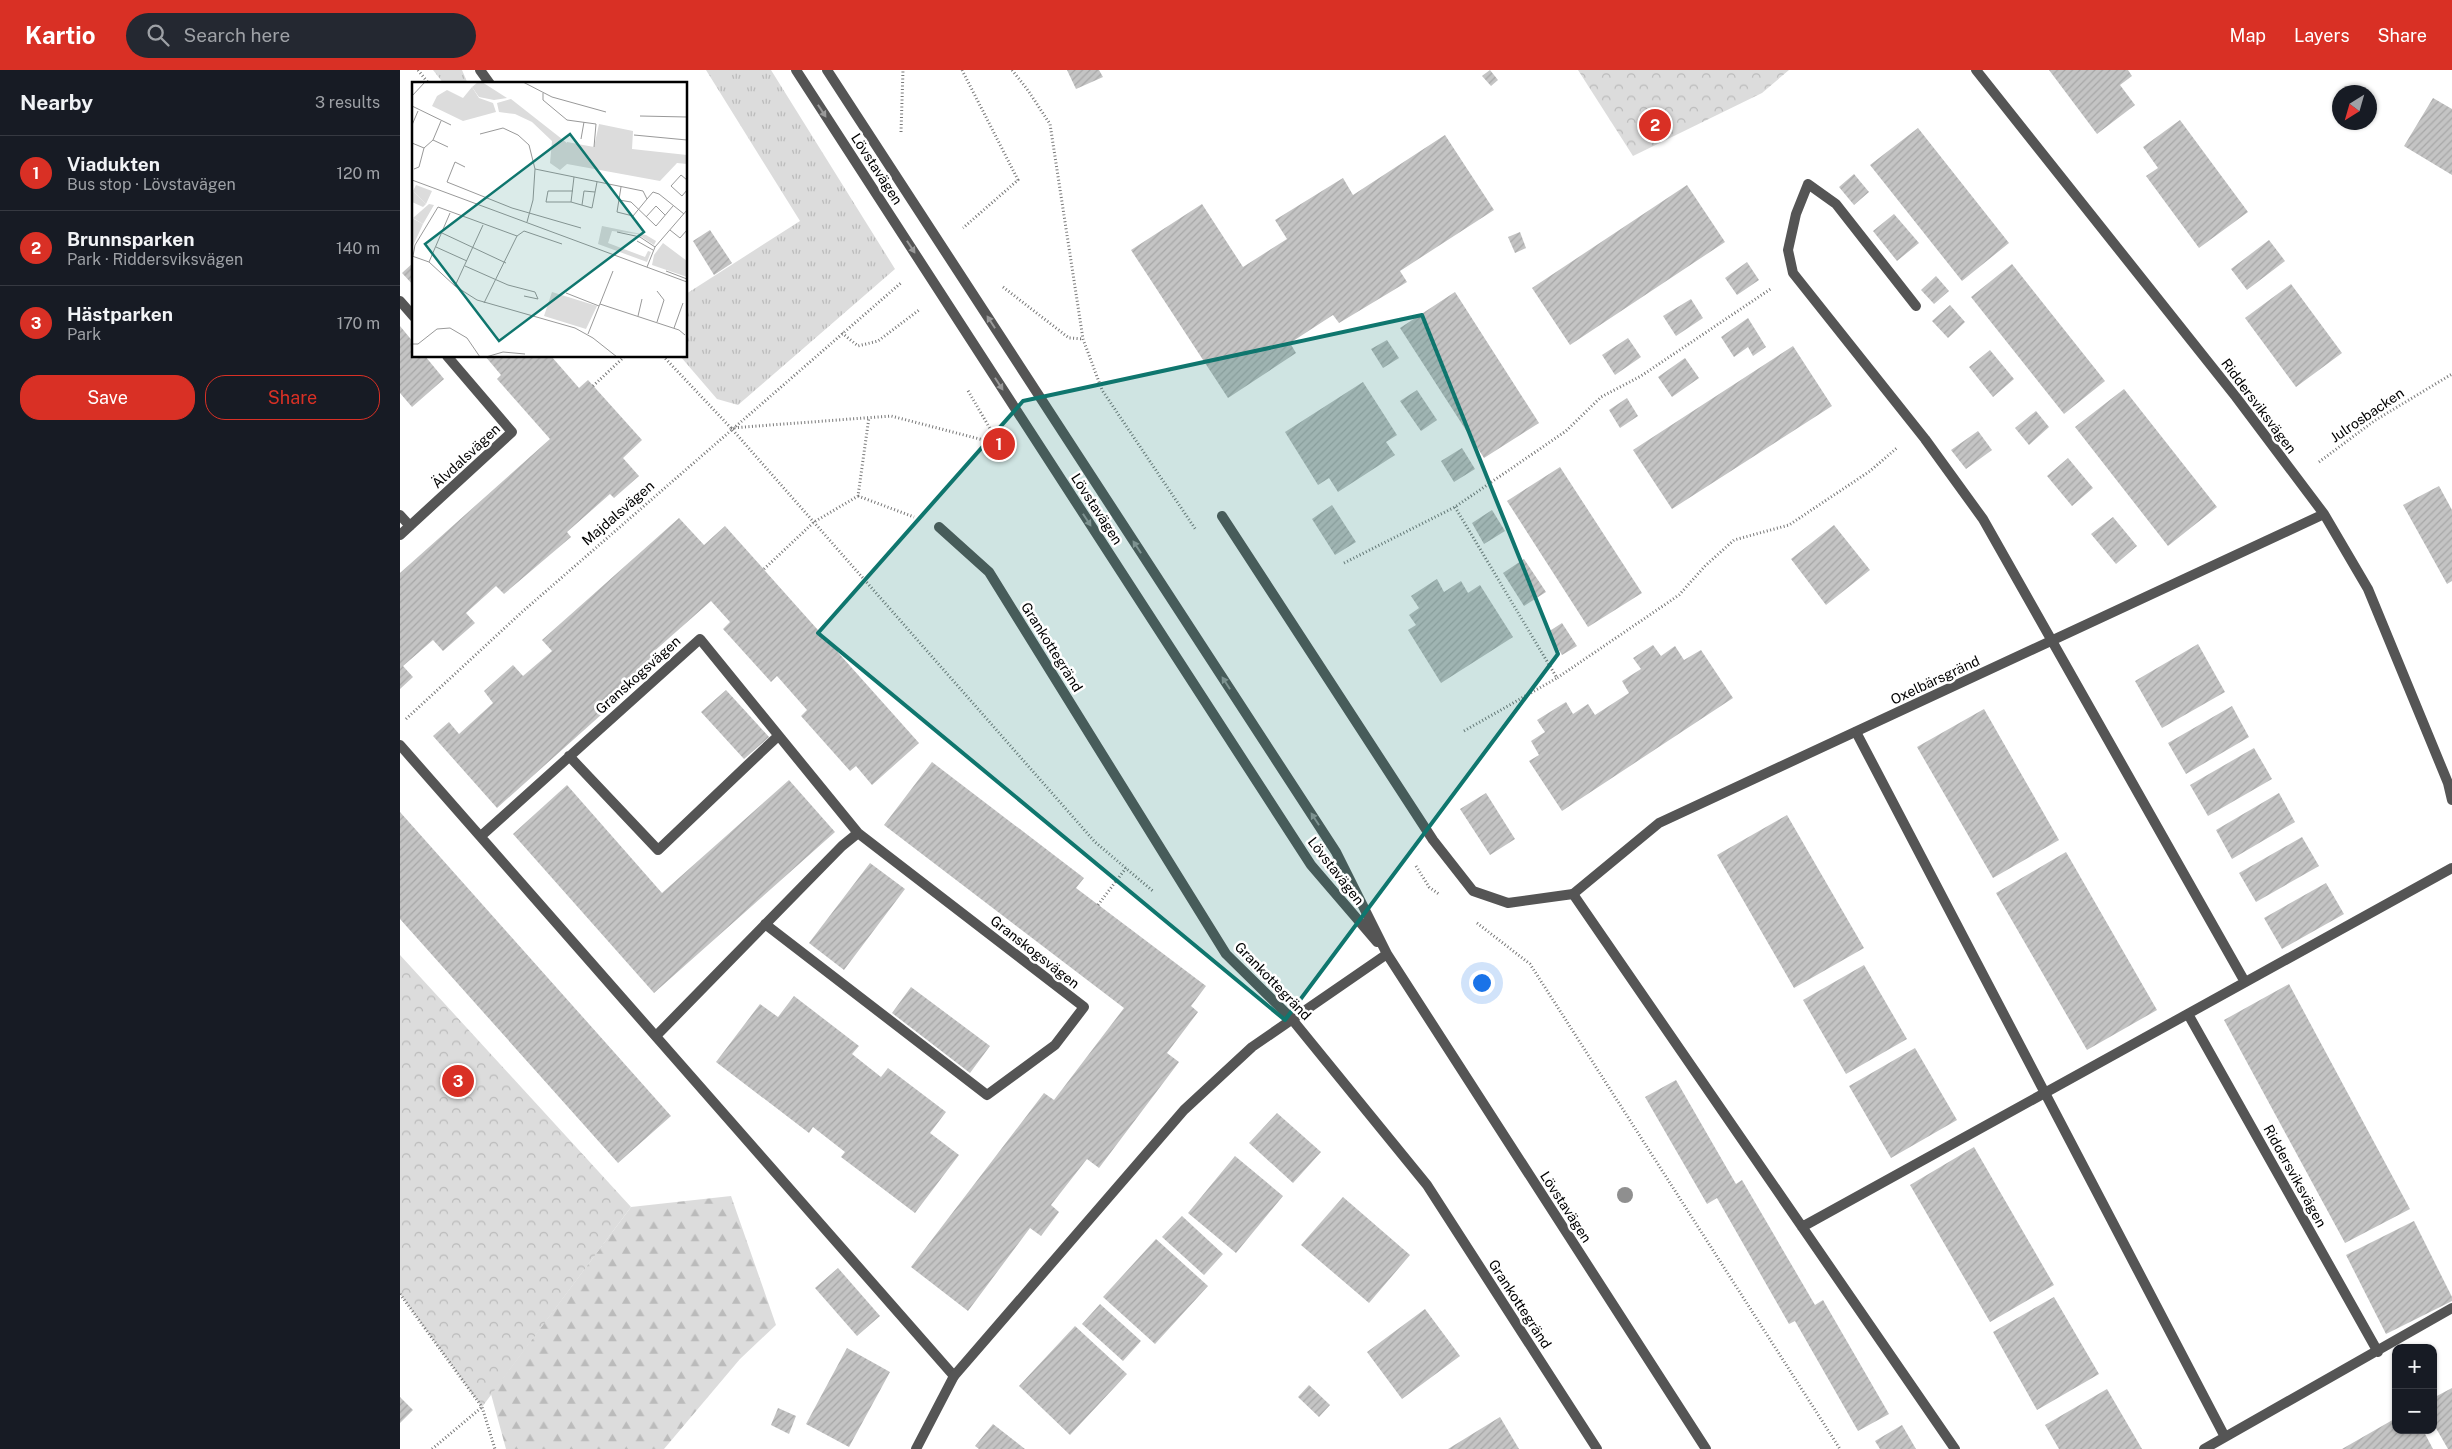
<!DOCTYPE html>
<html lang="en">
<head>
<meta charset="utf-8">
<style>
  body { margin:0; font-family:"Public Sans",sans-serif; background:#242831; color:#f1f3f6 }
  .controls { position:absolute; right:15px; bottom:15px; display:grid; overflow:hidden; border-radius:10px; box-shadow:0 1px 4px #0004 }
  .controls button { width:45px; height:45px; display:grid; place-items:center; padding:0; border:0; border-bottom:1px solid #363941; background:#171b24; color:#f1f3f6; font:25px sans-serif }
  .compass { position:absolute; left:1932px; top:15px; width:45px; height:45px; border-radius:50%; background:#171b24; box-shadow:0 1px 4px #0004; rotate:217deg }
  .you { position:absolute; left:1081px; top:912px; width:18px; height:18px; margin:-12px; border:4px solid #fff; border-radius:50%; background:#1a73e8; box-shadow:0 0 0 8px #1a73e833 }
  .badge { display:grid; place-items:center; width:32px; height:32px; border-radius:50%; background:#d93025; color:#fff; font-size:16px; font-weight:700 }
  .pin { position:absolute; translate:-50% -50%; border:2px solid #fff; box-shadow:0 1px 5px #0006 }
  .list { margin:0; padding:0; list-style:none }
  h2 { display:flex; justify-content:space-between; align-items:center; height:65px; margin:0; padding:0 20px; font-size:21px }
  h2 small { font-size:16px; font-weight:400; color:#9ea1a6 }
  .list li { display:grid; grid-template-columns:32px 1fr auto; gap:15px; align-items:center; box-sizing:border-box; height:75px; padding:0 20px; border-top:1px solid #363941 }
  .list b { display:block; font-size:19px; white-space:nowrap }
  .list p { margin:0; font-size:16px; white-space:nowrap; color:#9ea1a6 }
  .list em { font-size:16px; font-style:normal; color:#9ea1a6 }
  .actions { display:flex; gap:10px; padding:15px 20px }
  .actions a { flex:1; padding:11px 0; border:1px solid #d93025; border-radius:20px; text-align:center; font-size:18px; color:#d93025 }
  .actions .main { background:#d93025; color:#fff }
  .icon { flex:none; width:28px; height:28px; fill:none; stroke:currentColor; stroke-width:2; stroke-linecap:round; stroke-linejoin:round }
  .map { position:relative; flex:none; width:2052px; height:1379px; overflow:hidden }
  header { display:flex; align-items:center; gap:30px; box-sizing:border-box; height:70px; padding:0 25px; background:#d93025; color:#fff }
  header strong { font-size:24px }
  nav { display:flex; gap:28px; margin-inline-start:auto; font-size:18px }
  .search { width:350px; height:45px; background:#242831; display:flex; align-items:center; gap:12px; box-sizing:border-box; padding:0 18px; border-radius:28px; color:#9ea1a6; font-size:19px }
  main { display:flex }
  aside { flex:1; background:#171b24 }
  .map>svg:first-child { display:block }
  .grass { fill:url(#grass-tufts) }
  .forest { fill:url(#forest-firs) }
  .park { fill:url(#park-crowns) }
  .building { fill:url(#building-hatch) }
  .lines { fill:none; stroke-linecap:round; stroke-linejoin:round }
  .path { stroke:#777; stroke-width:3; stroke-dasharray:1 2.5; stroke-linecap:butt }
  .service { stroke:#555; stroke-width:10 }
  .minor { stroke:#555; stroke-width:10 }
  .tree { fill:#8f8f8f }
  .oneway { fill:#999 }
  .marked { fill:#0f766e; fill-opacity:0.2; stroke:#0f766e; stroke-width:4; stroke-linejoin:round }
  .labels { text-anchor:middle; stroke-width:5; stroke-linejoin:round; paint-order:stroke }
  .street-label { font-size:14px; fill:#000; stroke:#fff }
  .inset-road { fill:none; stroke:#999; stroke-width:1 }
  .view { fill:#0f766e; fill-opacity:0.15; stroke:#0f766e; stroke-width:2.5 }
  .inset-edge { fill:none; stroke:#000; stroke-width:2.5 }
</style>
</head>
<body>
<header>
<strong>Kartio</strong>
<div class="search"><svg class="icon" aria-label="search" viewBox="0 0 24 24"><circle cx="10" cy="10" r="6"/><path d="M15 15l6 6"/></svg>Search here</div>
<nav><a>Map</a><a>Layers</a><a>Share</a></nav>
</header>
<main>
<aside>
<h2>Nearby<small>3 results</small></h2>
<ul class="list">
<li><span class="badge">1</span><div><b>Viadukten</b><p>Bus stop · Lövstavägen</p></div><em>120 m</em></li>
<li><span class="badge">2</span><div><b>Brunnsparken</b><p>Park · Riddersviksvägen</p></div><em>140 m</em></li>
<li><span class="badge">3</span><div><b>Hästparken</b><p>Park</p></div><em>170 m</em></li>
</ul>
<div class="actions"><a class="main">Save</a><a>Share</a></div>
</aside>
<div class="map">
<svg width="2052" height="1379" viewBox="0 0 2052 1379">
  <defs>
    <pattern id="grass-tufts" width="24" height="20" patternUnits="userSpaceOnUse" patternTransform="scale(1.25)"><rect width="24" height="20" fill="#dcdcdc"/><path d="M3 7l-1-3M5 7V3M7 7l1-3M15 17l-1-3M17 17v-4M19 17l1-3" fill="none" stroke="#bbb"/></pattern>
    <pattern id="forest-firs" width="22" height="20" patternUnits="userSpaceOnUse" patternTransform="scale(1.25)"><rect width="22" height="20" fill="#dcdcdc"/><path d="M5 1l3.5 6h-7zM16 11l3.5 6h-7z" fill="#bbb"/></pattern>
    <pattern id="park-crowns" width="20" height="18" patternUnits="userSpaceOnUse" patternTransform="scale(1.25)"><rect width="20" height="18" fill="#dcdcdc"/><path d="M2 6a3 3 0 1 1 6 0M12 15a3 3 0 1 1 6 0" fill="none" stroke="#bbb"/></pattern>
    <pattern id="building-hatch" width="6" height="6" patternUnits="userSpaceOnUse" patternTransform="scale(1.25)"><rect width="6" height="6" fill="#c4c4c4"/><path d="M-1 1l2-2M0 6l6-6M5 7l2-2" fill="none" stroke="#a7a7a7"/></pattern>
  </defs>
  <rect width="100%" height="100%" fill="#fff"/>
  <path class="grass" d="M 33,0 L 62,0 L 68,14 L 44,14 Z
    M 306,0 L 371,0 L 495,199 L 338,335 L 317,329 L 280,286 L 286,286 L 286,224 L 400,151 Z"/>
  <path class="forest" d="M 331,1126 L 376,1255 L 340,1289 L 264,1379 L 106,1379 L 91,1324 L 231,1137 Z"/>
  <path class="park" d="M 1178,0 L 1389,0 L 1362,23 L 1233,86 Z
    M 0,885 L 231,1137 L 82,1337 L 0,1224 Z"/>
  <path class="building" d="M 667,0 L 699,0 L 703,7 L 676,19 Z
    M 1090,0 L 1098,10 L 1091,16 L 1082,6 Z
    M 1649,0 L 1728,0 L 1732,6 L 1720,15 L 1735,35 L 1697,64 Z
    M 2033,28 L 2052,39 L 2052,105 L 2004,76 Z
    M 1780,50 L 1848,142 L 1799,178 L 1746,106 L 1758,98 L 1743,77 Z
    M 1518,58 L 1609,173 L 1562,211 L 1470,95 Z
    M 1045,65 L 1094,140 L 1000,201 L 1007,212 L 939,253 L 933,245 L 890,273 L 896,283 L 828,328 L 731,180 L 802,134 L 843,197 L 887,169 L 875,150 L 943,108 L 953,125 Z
    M 1454,104 L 1469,122 L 1454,135 L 1439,117 Z
    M 1287,115 L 1325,172 L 1170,275 L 1132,218 Z
    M 1494,144 L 1519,173 L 1497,191 L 1473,161 Z
    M 310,160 L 332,193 L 314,205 L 293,171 Z
    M 1120,162 L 1126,178 L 1115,183 L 1108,167 Z
    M 1869,170 L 1885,191 L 1847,220 L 1831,199 Z
    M 14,192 L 14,216 L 2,203 Z
    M 1347,192 L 1359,210 L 1337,225 L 1325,208 Z
    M 1612,194 L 1705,311 L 1664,344 L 1571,227 Z
    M 1536,206 L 1549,221 L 1534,234 L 1521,220 Z
    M 1891,214 L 1942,283 L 1896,317 L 1845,248 Z
    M 1055,222 L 1139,353 L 1084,388 L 1000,258 Z
    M 1291,229 L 1303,248 L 1276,266 L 1263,246 Z
    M 1550,235 L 1565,252 L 1548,268 L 1532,251 Z
    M 1348,248 L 1366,277 L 1353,286 L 1348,277 L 1334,287 L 1321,267 Z
    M 0,256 L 14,273 L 14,286 L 25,286 L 44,309 L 12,337 L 0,323 Z
    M 1228,268 L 1241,287 L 1215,305 L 1202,285 Z
    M 987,270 L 999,288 L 983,298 L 971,279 Z
    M 1393,276 L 1432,336 L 1272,439 L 1233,380 Z
    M 1590,280 L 1614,309 L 1593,327 L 1569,297 Z
    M 85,286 L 151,286 L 179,318 L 188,310 L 242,370 L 223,388 L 239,406 L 214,428 L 210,424 L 167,462 L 171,467 L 104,524 L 96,516 L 66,543 L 75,553 L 43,581 L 33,570 L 3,596 L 13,607 L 0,619 L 0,503 L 150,369 L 97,309 L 101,305 Z
    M 1285,288 L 1299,308 L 1272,327 L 1258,307 Z
    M 963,312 L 997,365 L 986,372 L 995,385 L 938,422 L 929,408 L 918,415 L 885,362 Z
    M 1724,319 L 1817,437 L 1768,476 L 1675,357 Z
    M 1017,320 L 1037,350 L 1021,361 L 1000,331 Z
    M 1227,328 L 1238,346 L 1220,358 L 1209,340 Z
    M 1636,341 L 1649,357 L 1629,375 L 1615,358 Z
    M 1578,361 L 1592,380 L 1566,399 L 1551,380 Z
    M 1062,378 L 1075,399 L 1054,412 L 1041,391 Z
    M 1668,388 L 1693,418 L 1672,436 L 1647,406 Z
    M 1160,397 L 1242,523 L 1188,557 L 1107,431 Z
    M 2039,416 L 2052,440 L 2052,511 L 2047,514 L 2003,435 Z
    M 932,435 L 956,472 L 935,485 L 912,449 Z
    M 1092,440 L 1105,461 L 1084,474 L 1072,453 Z
    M 1713,447 L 1737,476 L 1716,494 L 1691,464 Z
    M 279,448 L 304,475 L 325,456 L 519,673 L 472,715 L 456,696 L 450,701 L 401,646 L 407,640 L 377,606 L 371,612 L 323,559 L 330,552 L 311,531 L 251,584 L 259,593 L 97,738 L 33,666 L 49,652 L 59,664 L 93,633 L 84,621 L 113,595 L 123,606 L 152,581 L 142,570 Z
    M 1434,455 L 1470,500 L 1426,535 L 1391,489 Z
    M 1124,489 L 1146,522 L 1124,536 L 1103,503 Z
    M 1037,509 L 1044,522 L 1061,511 L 1068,523 L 1080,515 L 1113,567 L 1041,613 L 1008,560 L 1016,555 L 1009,545 L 1019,538 L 1011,526 Z
    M 1162,553 L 1177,576 L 1162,585 L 1148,562 Z
    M 1798,574 L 1825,622 L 1762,658 L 1735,611 Z
    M 1253,575 L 1261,586 L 1275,576 L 1284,590 L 1301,580 L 1333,628 L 1162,741 L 1129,691 L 1139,685 L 1131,671 L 1145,662 L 1137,650 L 1166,632 L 1173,644 L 1188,634 L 1195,645 L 1229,623 L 1222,611 L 1241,599 L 1233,588 Z
    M 326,620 L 369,667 L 344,689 L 301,642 Z
    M 1832,636 L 1849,667 L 1786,704 L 1768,673 Z
    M 1584,639 L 1659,770 L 1593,808 L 1517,677 Z
    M 1854,678 L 1872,709 L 1808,746 L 1790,715 Z
    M 532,692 L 684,808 L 676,818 L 806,916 L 791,936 L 798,942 L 767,983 L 779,992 L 699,1098 L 687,1089 L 651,1135 L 659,1142 L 641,1166 L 630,1158 L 568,1241 L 511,1197 L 644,1023 L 654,1030 L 724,938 L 484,755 Z
    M 389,710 L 435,762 L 254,923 L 113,764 L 167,715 L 262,823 Z
    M 1086,723 L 1115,769 L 1090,785 L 1060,739 Z
    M 1879,723 L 1895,752 L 1832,789 L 1816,760 Z
    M 0,742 L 271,1046 L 218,1093 L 0,849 Z
    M 1387,745 L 1464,878 L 1394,918 L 1317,785 Z
    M 1902,767 L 1919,796 L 1856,832 L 1839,803 Z
    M 1666,782 L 1757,940 L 1687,980 L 1596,823 Z
    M 470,793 L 505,819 L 444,900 L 409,873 Z
    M 1926,813 L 1944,844 L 1882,879 L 1864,848 Z
    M 1464,895 L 1507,969 L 1446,1004 L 1403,930 Z
    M 1889,914 L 2010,1139 L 1945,1173 L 1824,950 Z
    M 511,917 L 590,976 L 570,1003 L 492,943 Z
    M 394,926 L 459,976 L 452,984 L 481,1007 L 488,998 L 546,1042 L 530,1063 L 559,1085 L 515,1143 L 441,1087 L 445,1082 L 413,1057 L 409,1063 L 316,992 L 360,934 L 378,947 Z
    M 1515,978 L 1557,1050 L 1491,1088 L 1449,1016 Z
    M 1276,1010 L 1336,1114 L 1342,1110 L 1415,1235 L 1423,1230 L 1489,1344 L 1458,1361 L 1395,1251 L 1389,1254 L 1317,1128 L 1307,1134 L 1245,1027 Z
    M 877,1043 L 921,1082 L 893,1113 L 849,1073 Z
    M 1574,1077 L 1654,1215 L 1590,1252 L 1510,1115 Z
    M 835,1086 L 883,1126 L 836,1183 L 788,1143 Z
    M 943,1127 L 1010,1185 L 969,1233 L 901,1175 Z
    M 782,1146 L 823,1184 L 804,1205 L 762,1167 Z
    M 2014,1151 L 2052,1227 L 2052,1231 L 1986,1264 L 1946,1185 Z
    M 756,1169 L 808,1216 L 755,1274 L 703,1227 Z
    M 438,1198 L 480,1246 L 457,1266 L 415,1218 Z
    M 1654,1227 L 1699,1304 L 1637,1340 L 1593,1262 Z
    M 700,1234 L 741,1271 L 723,1291 L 682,1254 Z
    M 1025,1239 L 1060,1286 L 1002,1329 L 967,1282 Z
    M 675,1256 L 727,1304 L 670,1365 L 619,1316 Z
    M 447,1278 L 490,1302 L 449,1377 L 406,1354 Z
    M 909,1315 L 930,1335 L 919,1347 L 898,1327 Z
    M 2052,1318 L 2052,1379 L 2048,1379 L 2033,1353 L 2033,1328 Z
    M 1707,1319 L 1742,1379 L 1659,1379 L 1645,1355 Z
    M 0,1327 L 13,1340 L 0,1353 Z
    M 378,1338 L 396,1346 L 389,1364 L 371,1355 Z
    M 1100,1347 L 1119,1379 L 1048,1379 Z
    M 1996,1348 L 1996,1360 L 2023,1360 L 2033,1379 L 1942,1379 Z
    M 593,1354 L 625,1379 L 579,1379 L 575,1376 Z
    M 1502,1355 L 1516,1379 L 1480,1379 L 1475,1371 Z"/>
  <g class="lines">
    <path class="path" d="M 18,0 L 29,14
      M 562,0 L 618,110 L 563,158
      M 612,0 L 627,19 L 650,54 L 683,269 L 702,320 L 796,460
      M 501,62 L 503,0
      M 603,217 L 669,268 L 683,269
      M 442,263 L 458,276 L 478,271 L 519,240
      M 263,286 L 331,358 L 695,772 L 754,822
      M 193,316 L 225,286
      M 331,358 L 491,346 L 599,374 L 567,319
      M 1919,392 L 1974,351 L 2052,304
      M 458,426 L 514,447
      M 1055,437 L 1157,608 L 1279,525 L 1305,496 L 1334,470 L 1389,455 L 1470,401 L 1498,377
      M 944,493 L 1055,437 L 1166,361 L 1201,327 L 1241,306 L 1372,218
      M 364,499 L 414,452 L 458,426 L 469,347
      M 6,649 L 122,542 L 502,212
      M 1064,661 L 1157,608
      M 1016,796 L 1029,817 L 1040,825
      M 698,835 L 726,798
      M 1077,853 L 1130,894 L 1440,1379
      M 0,1224 L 82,1337 L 95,1379
      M 32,1379 L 82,1337"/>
    <path class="service" d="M 80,0 L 90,14
      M 0,231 L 14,247
      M 1516,236 L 1436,134 L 1408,114 L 1396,144 L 1388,180 L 1393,203 L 1525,369 L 1583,449 L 1845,912
      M 0,445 L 10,456
      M 822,446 L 1033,770 L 1073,821 L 1108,833 L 1173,824 L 1555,1379
      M 0,465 L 112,362 L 47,286
      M 1456,662 L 1825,1367
      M 0,675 L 554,1306
      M 169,686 L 258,780 L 378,666
      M 81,766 L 300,569 L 458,763 L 684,937 L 655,975 L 587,1025 L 365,854
      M 1788,944 L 1978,1282
      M 256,966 L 442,776 L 458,763
      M 1402,1157 L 2052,798
      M 1804,1379 L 2052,1238"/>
    <path class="minor" d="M 396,0 L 911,795 L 977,872
      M 427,0 L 936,782 L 987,884 L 1306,1379
      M 1576,0 L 1836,327 L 1924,444 L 1968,519 L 2048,713 L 2052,730
      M 539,457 L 589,502 L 826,884 L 891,948 L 1027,1115 L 1197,1379
      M 1173,824 L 1259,753 L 1924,444
      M 516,1379 L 554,1306 L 784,1040 L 852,977 L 987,884"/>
  </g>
  <circle class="tree" cx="1225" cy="1125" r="8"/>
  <defs><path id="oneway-solid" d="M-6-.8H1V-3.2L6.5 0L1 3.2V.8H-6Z" transform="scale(1.25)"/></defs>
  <g class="oneway">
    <use href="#oneway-solid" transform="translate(422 41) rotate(57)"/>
    <use href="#oneway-solid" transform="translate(511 177) rotate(57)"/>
    <use href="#oneway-solid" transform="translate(591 252) rotate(-123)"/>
    <use href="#oneway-solid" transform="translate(599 314) rotate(57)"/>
    <use href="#oneway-solid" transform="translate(687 450) rotate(57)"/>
    <use href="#oneway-solid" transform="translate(737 477) rotate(-123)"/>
    <use href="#oneway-solid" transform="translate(826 613) rotate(-123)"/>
    <use href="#oneway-solid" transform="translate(915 749) rotate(-123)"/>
  </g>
  <path class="marked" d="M 1022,245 L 1158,584 L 885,950 L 418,563 L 623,331 Z"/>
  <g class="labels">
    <g class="street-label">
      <text transform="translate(477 99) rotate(57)" y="5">Lövstavägen</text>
      <text transform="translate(1859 336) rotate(53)" y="5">Riddersviksvägen</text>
      <text transform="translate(1967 345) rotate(-34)" y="5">Julrosbacken</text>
      <text transform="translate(66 386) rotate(-43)" y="5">Älvdalsvägen</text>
      <text transform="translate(697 439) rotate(57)" y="5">Lövstavägen</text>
      <text transform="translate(218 443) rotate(-41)" y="5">Majdalsvägen</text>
      <text transform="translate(652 577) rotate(58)" y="5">Grankottegränd</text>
      <text transform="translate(238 605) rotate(-42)" y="5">Granskogsvägen</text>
      <text transform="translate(1535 610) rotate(-25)" y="5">Oxelbärsgränd</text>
      <text transform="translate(936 801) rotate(52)" y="5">Lövstavägen</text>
      <text transform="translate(635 882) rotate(38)" y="5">Granskogsvägen</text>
      <text transform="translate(873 911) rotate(46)" y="5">Grankottegränd</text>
      <text transform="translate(1895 1106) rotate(61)" y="5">Riddersviksvägen</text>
      <text transform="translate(1166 1137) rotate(57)" y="5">Lövstavägen</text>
      <text transform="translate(1120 1234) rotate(57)" y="5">Grankottegränd</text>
    </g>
  </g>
  <g transform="translate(12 12)">
    <rect width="275" height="275" fill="#fff"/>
    <path d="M 66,0 L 70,0 L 95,16 L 82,18 L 67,15 L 60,5 ZM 4,103 L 20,109 L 14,122 L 1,109 ZM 17,122 L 22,123 L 11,142 L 1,136 ZM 190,144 L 234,153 L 244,159 L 242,163 L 225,152 L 200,149 L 196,161 L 233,175 L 236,169 L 239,170 L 235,180 L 186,162 ZM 251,161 L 275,179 L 275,195 L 240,183 L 242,173 Z" fill="#dcdcdc"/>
    <path d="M 60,5 L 67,16 L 81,21 L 84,30 L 51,39 L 20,24 L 25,14 L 35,8 L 51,16 ZM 99,17 L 155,61 L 155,82 L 148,88 L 138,81 L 140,59 L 120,40 L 103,32 L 87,30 L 85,21 ZM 1,109 L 14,122 L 11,125 L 0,120 ZM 0,136 L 11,142 L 0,166 Z" fill="#dcdcdc"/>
    <path d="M 187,42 L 221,49 L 220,67 L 275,73 L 275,82 L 265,81 L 248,99 L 155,82 L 155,60 L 182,65 ZM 140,210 L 185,224 L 174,247 L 132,234 Z" fill="#dcdcdc"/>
    <path class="inset-road" d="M 111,0 L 140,15 L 194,30M 131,11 L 131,18 L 155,38 L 184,42 L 182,65M 0,14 L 13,0M 0,24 L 39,43M 228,34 L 275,35M 0,43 L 6,29M 68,52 L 91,46 L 106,53 L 117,63 L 123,87 L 121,118 L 115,140M 222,53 L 275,58M 169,57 L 172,40M 21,58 L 36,65M 0,61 L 12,66 L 21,58 L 29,39M 53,85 L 43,80 L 35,100 L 100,126 L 169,146M 2,87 L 7,85 L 12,66M 123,87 L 231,109 L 235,117 L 241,110 L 247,112 L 272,132M 0,98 L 275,200M 275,98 L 269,93 L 259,104 L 270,114 L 275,108M 209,105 L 205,130 L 221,134 L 235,117M 161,109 L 136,109 L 134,120 L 159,120 L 180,126 L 185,100M 207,118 L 219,120 L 244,144 L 261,124M 159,120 L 162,95M 170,123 L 172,109 L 183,110M 234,135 L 244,124 L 253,133M 258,148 L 268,156 L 275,148M 205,150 L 228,155 L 243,165M 30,151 L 94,181M 105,154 L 112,149 L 150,162M 225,159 L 241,168M 24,165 L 55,179M 0,174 L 17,180 L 43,204 L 65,218 L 163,246 L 181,256 L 205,275M 1,174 L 3,163 L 26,125 L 105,154M 17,180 L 38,131M 53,184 L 96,203 L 123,210 L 126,217 L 112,214M 235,185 L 243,165 L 275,128M 254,189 L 275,197M 43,204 L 71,143M 245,209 L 252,218 L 245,240M 154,211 L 187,224M 72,221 L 105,154M 188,222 L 267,248 L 273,253M 226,234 L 230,217M 262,246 L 271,221M 176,252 L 201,189M 0,262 L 6,262 L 25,247 L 38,246 L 55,256 L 68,275M 74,275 L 91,270 L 113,272"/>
    <path class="view" d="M 158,52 L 232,150 L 87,259 L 13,162 Z"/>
    <rect width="275" height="275" class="inset-edge"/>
  </g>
</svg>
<div class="controls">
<button>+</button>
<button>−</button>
</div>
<svg class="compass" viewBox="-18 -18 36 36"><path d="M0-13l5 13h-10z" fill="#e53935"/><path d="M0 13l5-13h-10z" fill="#9ea1a6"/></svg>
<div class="you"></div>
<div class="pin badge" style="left:599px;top:374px">1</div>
<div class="pin badge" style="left:1255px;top:55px">2</div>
<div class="pin badge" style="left:58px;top:1011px">3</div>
</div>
</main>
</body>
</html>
